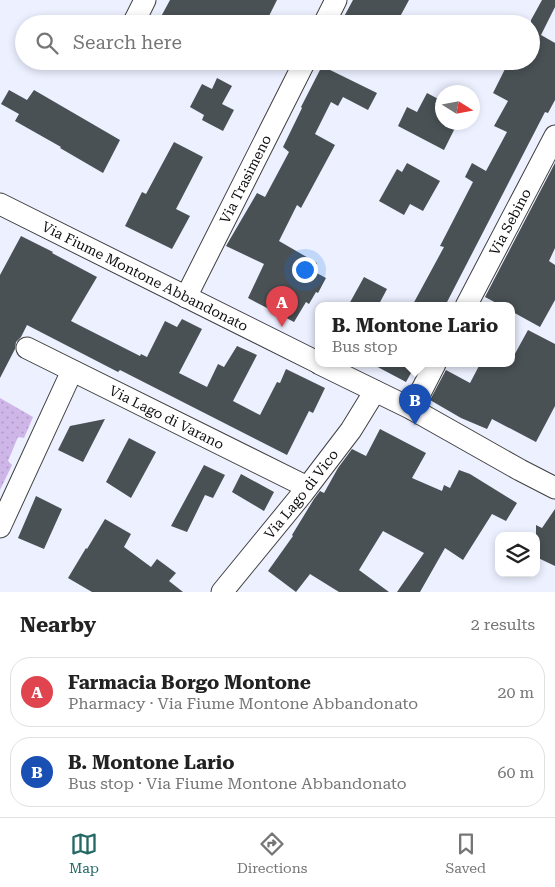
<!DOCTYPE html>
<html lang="en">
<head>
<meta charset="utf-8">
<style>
  body { margin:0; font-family:"Roboto Serif",serif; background:#f2f2f2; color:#222 }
  .controls { position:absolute; right:15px; bottom:15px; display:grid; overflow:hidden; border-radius:10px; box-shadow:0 2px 8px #0003 }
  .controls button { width:45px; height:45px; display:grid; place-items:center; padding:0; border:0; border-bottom:1px solid #e0e0e0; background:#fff; color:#222; font:25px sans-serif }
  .compass { position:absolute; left:435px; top:85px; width:45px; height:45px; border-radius:50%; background:#fff; box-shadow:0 2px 8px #0003; rotate:101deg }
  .you { position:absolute; left:304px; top:269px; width:18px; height:18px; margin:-12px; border:4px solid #fff; border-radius:50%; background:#1a73e8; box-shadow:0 0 0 8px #1a73e833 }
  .badge { display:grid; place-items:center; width:32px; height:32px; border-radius:50%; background:#236865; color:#fff; font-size:16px; font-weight:700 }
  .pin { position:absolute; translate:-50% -41px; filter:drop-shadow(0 1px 2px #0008) }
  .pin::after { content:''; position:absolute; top:26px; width:18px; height:15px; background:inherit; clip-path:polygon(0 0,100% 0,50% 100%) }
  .popup { position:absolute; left:315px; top:302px; width:200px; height:65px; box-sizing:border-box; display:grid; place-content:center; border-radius:10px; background:#fff; filter:drop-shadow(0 1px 4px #0005); font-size:16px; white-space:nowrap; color:#767676 }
  .popup b { font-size:19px; color:#222 }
  .popup::after { content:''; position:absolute; left:50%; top:100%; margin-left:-10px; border:10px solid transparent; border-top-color:#fff }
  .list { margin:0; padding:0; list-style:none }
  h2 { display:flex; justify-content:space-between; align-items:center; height:65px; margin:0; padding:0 20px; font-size:21px }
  h2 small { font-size:16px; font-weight:400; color:#767676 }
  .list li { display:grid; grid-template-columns:32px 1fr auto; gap:15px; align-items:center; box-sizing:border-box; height:70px; margin:0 10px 10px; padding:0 10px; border:1px solid #e0e0e0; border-radius:20px }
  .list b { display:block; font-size:19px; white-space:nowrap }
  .list p { margin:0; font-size:16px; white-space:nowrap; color:#767676 }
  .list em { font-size:16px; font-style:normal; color:#767676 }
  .icon { flex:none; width:28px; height:28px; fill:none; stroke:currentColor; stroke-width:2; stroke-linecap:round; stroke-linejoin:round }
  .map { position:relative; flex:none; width:555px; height:592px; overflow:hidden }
  .search { position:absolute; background:#fff; box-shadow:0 2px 8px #0003; left:15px; right:15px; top:15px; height:55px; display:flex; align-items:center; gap:12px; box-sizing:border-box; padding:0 18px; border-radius:28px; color:#767676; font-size:19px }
  .sheet { height:225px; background:#fff }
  nav { display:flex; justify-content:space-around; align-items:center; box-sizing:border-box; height:70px; border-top:1px solid #e0e0e0; background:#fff; font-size:14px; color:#767676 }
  nav a { display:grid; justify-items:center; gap:2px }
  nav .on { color:#236865 }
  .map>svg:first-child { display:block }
  .green { fill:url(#green-dots) }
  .building { fill:#495155 }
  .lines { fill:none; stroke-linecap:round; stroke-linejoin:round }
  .minor-casing { stroke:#404040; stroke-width:23 }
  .minor { stroke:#fff; stroke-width:21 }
  .labels { text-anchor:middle; stroke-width:5; stroke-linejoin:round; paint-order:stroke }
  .street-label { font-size:14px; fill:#0d0d0d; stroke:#fff }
</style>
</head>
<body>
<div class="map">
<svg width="555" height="592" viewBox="0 0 555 592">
  <defs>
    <pattern id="green-dots" width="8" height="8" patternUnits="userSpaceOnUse" patternTransform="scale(1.25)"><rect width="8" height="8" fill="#cfb6e9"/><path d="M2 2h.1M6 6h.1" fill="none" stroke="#b19bc7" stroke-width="1.8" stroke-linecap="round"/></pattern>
  </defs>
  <rect width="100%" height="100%" fill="#ecf0ff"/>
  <path class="green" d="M 0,398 L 33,417 L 24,438 L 18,437 L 8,461 L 12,465 L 0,490 Z"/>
  <path class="building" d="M 170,0 L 277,0 L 265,24 L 157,24 Z
    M 353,0 L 409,0 L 396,24 L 392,24 L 381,17 L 378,24 L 340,24 Z
    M 542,0 L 555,0 L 555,7 L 541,35 L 555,43 L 555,100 L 548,113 L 545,112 L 445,306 L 412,306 L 444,247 L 440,246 L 473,182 L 465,177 L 472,163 L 486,171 L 507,132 L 494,126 L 508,101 L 493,93 L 509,61 L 531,61 L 531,20 Z
    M 322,66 L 377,93 L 368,110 L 343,97 L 338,106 L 331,102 L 315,134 L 335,145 L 301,208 L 297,205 L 279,241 L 317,263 L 313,271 L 326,278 L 318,293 L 316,292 L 309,304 L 306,302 L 294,322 L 248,298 L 264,264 L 226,246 L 257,193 L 265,197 L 289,152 L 283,147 L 302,108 L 301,107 Z
    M 217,78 L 232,86 L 222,104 L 234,110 L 223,131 L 202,120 L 204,115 L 190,107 L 202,84 L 212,89 Z
    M 9,90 L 27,100 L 34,90 L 120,140 L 103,173 L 60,148 L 61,147 L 15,121 L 19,114 L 1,104 Z
    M 427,93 L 442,101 L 442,122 L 458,122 L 444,150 L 398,126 L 407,107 L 417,112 Z
    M 174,142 L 203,157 L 176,209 L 190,216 L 172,249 L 125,226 L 142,192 L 146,194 Z
    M 407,163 L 440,181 L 423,211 L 410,204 L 404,215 L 379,201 L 397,169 L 402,172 Z
    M 555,163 L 555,248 L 549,261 L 555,265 L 555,300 L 540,327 L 511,311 L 511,306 L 502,306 L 485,297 Z
    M 21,236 L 53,252 L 52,253 L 97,277 L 71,321 L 140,356 L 141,354 L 147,357 L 165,321 L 177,327 L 182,319 L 202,329 L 179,373 L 207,387 L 218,364 L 224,367 L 237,346 L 257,355 L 233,401 L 260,415 L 277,382 L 280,383 L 286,369 L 325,388 L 313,413 L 309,411 L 287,455 L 120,370 L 118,372 L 27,325 L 21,337 L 16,342 L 15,349 L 0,378 L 0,275 Z
    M 364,277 L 387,289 L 378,306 L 348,306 Z
    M 528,330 L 555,344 L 555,406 L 536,442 L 492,419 L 487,429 L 461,418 L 430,400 L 446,370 L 470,383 L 480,364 L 511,364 L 511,361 Z
    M 372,364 L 416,364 L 406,382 Z
    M 105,419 L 83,462 L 58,450 L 70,426 Z
    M 380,429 L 426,453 L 412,478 L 442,491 L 444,485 L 450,488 L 459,470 L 470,474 L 517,503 L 506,521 L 492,514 L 463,560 L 445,548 L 420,592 L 397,592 L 424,553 L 383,531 L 359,570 L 389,592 L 339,592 L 310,574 L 296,592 L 268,571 L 293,536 L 292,535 L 314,499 L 320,491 L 324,493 L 338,468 L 352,449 L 366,456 Z
    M 129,438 L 156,452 L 131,498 L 106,482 Z
    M 204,465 L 225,475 L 213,498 L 205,495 L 187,532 L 171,526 Z
    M 241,474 L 274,492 L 264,511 L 232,492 Z
    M 36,496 L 62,509 L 44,549 L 18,538 Z
    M 555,509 L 555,566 L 536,557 L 536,525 L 542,528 Z
    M 105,519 L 131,534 L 124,547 L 151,567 L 157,559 L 176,573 L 169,581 L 183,592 L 92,592 L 68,578 L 86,548 L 87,549 Z"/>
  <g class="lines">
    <defs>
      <g id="minor">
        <path d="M 133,24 L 145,0"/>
        <path d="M 324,24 L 336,0"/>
        <path id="s1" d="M 0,204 L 319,363"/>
        <path id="s2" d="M 186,297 L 305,61"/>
        <path id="s3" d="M 466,306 L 555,136"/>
        <path id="s4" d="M 27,348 L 307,487"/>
        <path d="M 320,364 L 412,409 L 520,470 L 555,488"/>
        <path d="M 412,409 L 435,364"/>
        <path d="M 0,527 L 72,371"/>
        <path id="s5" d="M 222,592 L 303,493 L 351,430 L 375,391"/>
      </g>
    </defs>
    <use href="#minor" class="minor-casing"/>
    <use href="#minor" class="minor"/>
  </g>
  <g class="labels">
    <g class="street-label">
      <text dy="5" stroke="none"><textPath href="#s2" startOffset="132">Via Trasimeno</textPath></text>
      <text dy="5" stroke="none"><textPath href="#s3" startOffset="95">Via Sebino</textPath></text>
      <text dy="5" stroke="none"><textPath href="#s1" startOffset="162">Via Fiume Montone Abbandonato</textPath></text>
      <text dy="5" stroke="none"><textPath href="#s4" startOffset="156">Via Lago di Varano</textPath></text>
      <text dy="5" stroke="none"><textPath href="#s5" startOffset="126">Via Lago di Vico</textPath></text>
    </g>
  </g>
</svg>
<div class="controls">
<button><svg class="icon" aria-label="layers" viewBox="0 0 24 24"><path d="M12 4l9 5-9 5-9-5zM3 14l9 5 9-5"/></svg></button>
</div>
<svg class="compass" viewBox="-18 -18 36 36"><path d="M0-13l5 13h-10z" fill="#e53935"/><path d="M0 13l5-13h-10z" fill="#767676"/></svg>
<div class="you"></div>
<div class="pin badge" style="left:282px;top:327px;background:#e0444e">A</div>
<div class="pin badge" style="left:415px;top:425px;background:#1a4fb4">B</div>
<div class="popup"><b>B. Montone Lario</b>Bus stop</div>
<div class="search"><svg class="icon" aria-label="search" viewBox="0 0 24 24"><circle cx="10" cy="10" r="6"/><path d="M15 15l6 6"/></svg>Search here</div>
</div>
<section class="sheet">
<h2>Nearby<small>2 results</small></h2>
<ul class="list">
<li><span class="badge" style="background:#e0444e">A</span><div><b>Farmacia Borgo Montone</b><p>Pharmacy · Via Fiume Montone Abbandonato</p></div><em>20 m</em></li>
<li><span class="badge" style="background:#1a4fb4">B</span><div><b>B. Montone Lario</b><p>Bus stop · Via Fiume Montone Abbandonato</p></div><em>60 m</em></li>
</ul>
</section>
<nav>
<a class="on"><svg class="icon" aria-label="map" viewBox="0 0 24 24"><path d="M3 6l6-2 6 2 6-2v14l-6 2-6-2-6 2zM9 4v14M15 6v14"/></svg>Map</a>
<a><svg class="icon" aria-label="directions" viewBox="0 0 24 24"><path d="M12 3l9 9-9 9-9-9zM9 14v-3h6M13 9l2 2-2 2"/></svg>Directions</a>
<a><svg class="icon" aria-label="saved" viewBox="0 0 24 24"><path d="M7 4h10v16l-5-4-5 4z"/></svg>Saved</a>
</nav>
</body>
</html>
